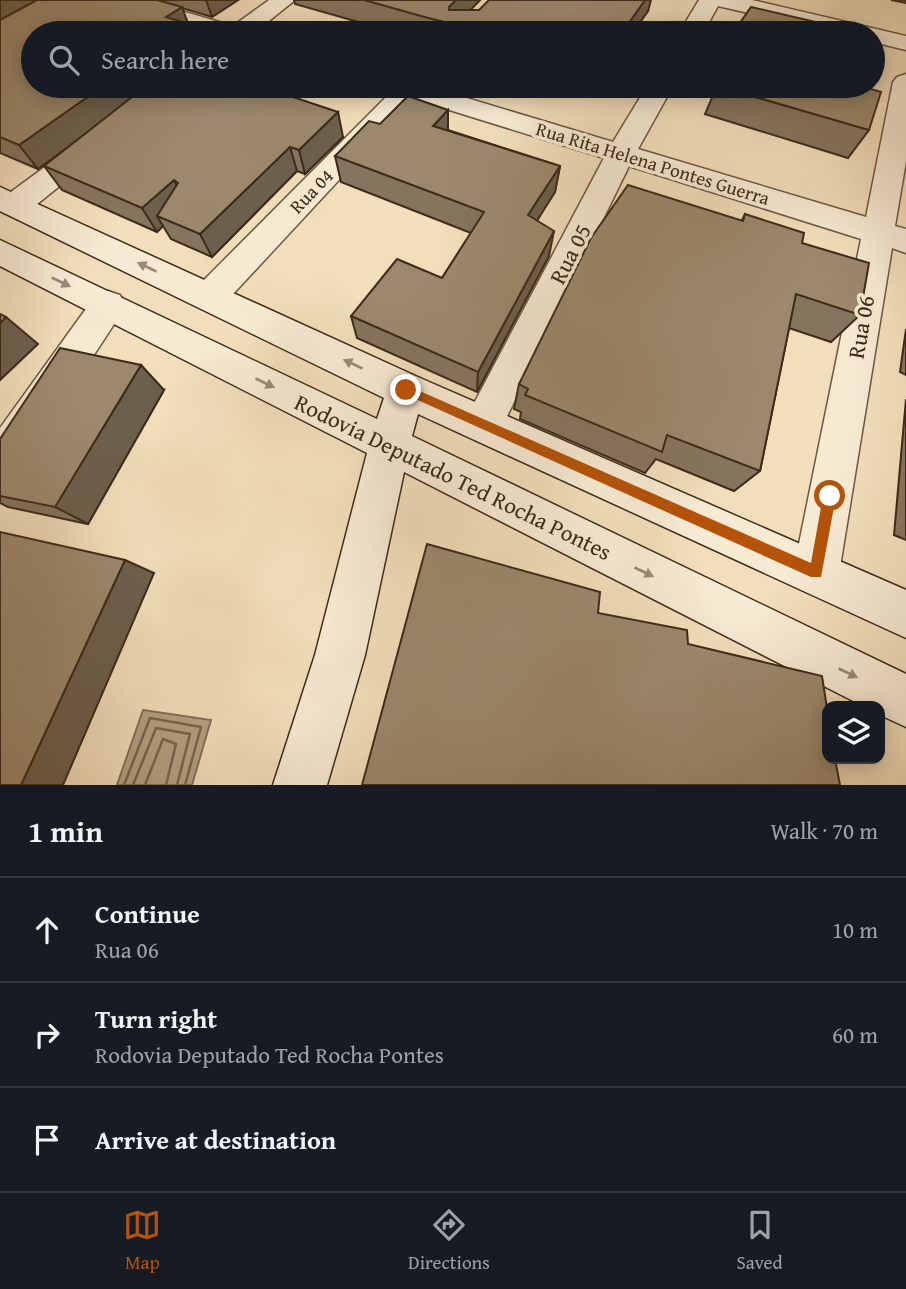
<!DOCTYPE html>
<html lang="en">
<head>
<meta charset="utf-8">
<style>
  body { margin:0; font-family:"Gentium Book Plus",serif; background:#20242c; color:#f1f3f6 }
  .controls { position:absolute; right:21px; bottom:21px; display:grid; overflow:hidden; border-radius:14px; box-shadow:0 4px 18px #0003 }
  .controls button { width:63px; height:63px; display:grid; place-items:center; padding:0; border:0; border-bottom:2px solid #363941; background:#171b24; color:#f1f3f6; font:35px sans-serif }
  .stop { position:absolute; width:21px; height:21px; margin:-16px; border:5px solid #b45309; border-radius:50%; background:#fff }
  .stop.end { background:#b45309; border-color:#fff; box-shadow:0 2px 7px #0008 }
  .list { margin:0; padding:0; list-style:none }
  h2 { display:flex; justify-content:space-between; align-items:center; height:91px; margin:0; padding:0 28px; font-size:30px }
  h2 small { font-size:23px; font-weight:400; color:#9ea1a6 }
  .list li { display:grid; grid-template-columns:46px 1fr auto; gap:21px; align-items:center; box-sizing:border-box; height:105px; padding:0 28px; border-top:2px solid #363941 }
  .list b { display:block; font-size:26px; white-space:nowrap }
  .list p { margin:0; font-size:23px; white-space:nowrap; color:#9ea1a6 }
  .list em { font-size:23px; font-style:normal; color:#9ea1a6 }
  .icon { flex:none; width:38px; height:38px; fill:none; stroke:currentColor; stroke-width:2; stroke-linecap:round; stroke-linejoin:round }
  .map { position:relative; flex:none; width:906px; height:785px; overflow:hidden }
  .search { position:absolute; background:#171b24; box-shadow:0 4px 18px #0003; left:21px; right:21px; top:21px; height:77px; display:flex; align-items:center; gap:18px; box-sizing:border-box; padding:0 24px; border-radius:38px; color:#9ea1a6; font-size:26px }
  .sheet { height:406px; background:#171b24 }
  nav { display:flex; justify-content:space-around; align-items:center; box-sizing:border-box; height:98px; border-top:2px solid #363941; background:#171b24; font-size:19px; color:#9ea1a6 }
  nav a { display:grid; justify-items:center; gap:4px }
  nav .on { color:#b45309 }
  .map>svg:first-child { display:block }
  .water { fill:#b4a184; stroke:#847259; stroke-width:2 }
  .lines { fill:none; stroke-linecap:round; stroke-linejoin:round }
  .shore { stroke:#78664e; stroke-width:2.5 }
  .street-casing { stroke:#6a5841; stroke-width:3 }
  .secondary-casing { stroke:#3c2b18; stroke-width:3 }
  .street { fill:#f7ead3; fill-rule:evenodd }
  .secondary { fill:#f7ead3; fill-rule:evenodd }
  .wall { fill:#85755e; stroke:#3c2b18; stroke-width:2 }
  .shaded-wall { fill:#6c5f4c; stroke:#3c2b18; stroke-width:2 }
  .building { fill:#9b886d; stroke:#3c2b18; stroke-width:2 }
  .oneway { fill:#9a8a76 }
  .route { fill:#b45309 }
  .labels { text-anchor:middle; stroke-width:7; stroke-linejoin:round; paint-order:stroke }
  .far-street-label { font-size:19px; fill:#3c2b18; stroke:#f7ead3 }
  .street-label { font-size:23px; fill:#3c2b18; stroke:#f7ead3 }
</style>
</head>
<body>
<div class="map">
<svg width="906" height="785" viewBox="0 0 906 785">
  <rect width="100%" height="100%" fill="#f2debb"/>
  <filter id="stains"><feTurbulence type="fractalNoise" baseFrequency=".00286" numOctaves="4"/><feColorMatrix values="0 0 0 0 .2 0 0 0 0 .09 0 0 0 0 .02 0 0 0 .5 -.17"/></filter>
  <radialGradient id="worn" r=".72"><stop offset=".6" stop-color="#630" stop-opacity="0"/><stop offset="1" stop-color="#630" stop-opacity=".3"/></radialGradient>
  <path class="water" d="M 143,710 L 211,720 L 192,785 L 117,785 Z"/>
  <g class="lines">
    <path class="shore" d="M 124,785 L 150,718 L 201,727 L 185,785
      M 133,785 L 156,728 L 190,734 L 177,785
      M 145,785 L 163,739 L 176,744 L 166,785"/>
    <defs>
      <path id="street" d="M 109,0 L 144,0 L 233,26 L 269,0 L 295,0 L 254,33 L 205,33 L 112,5 Z
        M 699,0 L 752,0 L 906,36 L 906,50 L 873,42 L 873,33 L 835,33 L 718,6 L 703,33 L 679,33 Z
        M 906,74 L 906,161 L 895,226 L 906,229 L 906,253 L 892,248 L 839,573 L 832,589 L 816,596 L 800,589 L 793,573 L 861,239 L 629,166 L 497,437 L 483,442 L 469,437 L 463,424 L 604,158 L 414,99 L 222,306 L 210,309 L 198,306 L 193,296 L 198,286 L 391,92 L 387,86 L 427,86 L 613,142 L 647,86 L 673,86 L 638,149 L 866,217 L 893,82 L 897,77 Z
        M 155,86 L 184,86 L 26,213 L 15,216 L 4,213 L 0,204 L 4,197 Z
        M 108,291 L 120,295 L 125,305 L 120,315 L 15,476 L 0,481 L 0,428 L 96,295 Z"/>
      <path id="secondary" d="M 0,187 L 420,378 L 906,590 L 906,638 L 418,414 L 412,436 L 906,674 L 906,727 L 880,715 L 880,706 L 863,706 L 404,472 L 365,655 L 327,785 L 273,785 L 315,655 L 367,453 L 0,266 L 0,240 L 377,419 L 384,398 L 0,211 Z"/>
    </defs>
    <use href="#street" class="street-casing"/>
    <use href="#secondary" class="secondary-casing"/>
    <use href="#street" class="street"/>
    <use href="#secondary" class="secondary"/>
  </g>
  <path class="wall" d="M 0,0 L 238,0 L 212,17 L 182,8 L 191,32 L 189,33 L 33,33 L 33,86 L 282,86 L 283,92 L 282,93 L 343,137 L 305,174 L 297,171 L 212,257 L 171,239 L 163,226 L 157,232 L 62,190 L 44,166 L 69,146 L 38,169 L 0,153 Z
    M 294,0 L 480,0 L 470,10 L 648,11 L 638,25 L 649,28 L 648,33 L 397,33 L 295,4 Z
    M 891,0 L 906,0 L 906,3 Z
    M 581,86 L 622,86 L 615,96 Z
    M 717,86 L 869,130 L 848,158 L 705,114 Z
    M 448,110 L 448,130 L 560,166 L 555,192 L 537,220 L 549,256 L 477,392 L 357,338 L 351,316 L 442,278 L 471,233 L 341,182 L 335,156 L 380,124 Z
    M 745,214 L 802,243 L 860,315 L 831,342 L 789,328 L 760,471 L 734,491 L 656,459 L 645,473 L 520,419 L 521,412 L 514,409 L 519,384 L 742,220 Z
    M 906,329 L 906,375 L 900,372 Z
    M 164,390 L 88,524 L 8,507 L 0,503 L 0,439 Z
    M 906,399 L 906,540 L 894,535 Z"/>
  <path class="shaded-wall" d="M 0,0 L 51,0 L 0,28 Z
    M 206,0 L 238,0 L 212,17 Z
    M 456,0 L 480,0 L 456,25 L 449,23 L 449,7 Z
    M 645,0 L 651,0 L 648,11 L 632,33 L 629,23 Z
    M 182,7 L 191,32 L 189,33 L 171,33 L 166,17 Z
    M 103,86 L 151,86 L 38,169 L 19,145 Z
    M 256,86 L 282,86 L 283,92 L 264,109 Z
    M 618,86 L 622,86 L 615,96 Z
    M 448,110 L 448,136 L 433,126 Z
    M 338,112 L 343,137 L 305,174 L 299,150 Z
    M 290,147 L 297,171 L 212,257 L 200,234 Z
    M 560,166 L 555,192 L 525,240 L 528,215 Z
    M 174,180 L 187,204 L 157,216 L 163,226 L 157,232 L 142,208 Z
    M 554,231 L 549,256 L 477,392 L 478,372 Z
    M 6,317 L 38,344 L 0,380 L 0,323 Z
    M 141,365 L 164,390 L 88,524 L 55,507 Z
    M 125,560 L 154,573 L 63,785 L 21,785 Z"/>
  <path class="building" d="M 37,0 L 157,0 L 182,7 L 166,17 L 185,23 L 171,33 L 33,33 L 33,86 L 103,86 L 19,145 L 0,137 L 0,20 Z
    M 364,0 L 456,0 L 449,7 L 449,10 L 479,10 L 489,0 L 645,0 L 629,23 L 649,28 L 646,33 L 492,33 L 432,19 Z
    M 751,7 L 863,33 L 733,33 Z
    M 873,36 L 876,36 L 873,55 Z
    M 146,86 L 260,86 L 338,112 L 299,150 L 290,147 L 200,234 L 157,216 L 178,183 L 174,180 L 142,208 L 44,166 Z
    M 718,86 L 867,86 L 867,88 L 881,92 L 869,130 Z
    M 408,96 L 448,110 L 433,126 L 560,166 L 528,215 L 554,231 L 478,372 L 351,316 L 397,259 L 442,278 L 484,212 L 335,156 L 369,121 L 380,124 Z
    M 628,185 L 743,221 L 745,214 L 804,233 L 802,243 L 869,263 L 860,315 L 796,294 L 760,471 L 667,435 L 662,452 L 525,395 L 528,389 L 519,384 L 591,238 Z
    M 0,314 L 6,317 L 0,323 Z
    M 60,348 L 141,365 L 55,507 L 0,496 L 0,439 Z
    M 0,532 L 125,560 L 21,785 L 0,785 Z
    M 427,544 L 600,592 L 598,613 L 687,630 L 688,644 L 822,676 L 827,708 L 827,759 L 835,759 L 840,785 L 362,785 Z"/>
  <defs><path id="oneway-solid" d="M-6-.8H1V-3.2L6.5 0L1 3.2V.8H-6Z" transform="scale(1.75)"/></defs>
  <g class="oneway">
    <use href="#oneway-solid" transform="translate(147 267) rotate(-155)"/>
    <use href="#oneway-solid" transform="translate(61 282) rotate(26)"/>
    <use href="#oneway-solid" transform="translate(353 364) rotate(-155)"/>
    <use href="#oneway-solid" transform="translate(265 383) rotate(26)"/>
    <use href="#oneway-solid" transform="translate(644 572) rotate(26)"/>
    <use href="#oneway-solid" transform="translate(848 673) rotate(26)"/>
  </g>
  <path class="route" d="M 406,385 L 811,563 L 823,496 L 830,490 L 834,492 L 836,496 L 821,577 L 811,577 L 402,393 L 401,390 Z"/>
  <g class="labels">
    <g class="far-street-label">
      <text transform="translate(653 163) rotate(17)" y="7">Rua Rita Helena Pontes Guerra</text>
      <text transform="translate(311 191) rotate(-46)" y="7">Rua 04</text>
    </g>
    <g class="street-label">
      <text transform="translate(570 254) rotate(-63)" y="8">Rua 05</text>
      <text transform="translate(861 327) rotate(-80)" y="8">Rua 06</text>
      <text transform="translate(453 477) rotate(26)" y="8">Rodovia Deputado Ted Rocha Pontes</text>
    </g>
  </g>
  <rect width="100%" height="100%" filter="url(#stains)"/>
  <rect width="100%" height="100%" fill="url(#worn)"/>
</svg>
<div class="controls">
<button><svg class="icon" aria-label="layers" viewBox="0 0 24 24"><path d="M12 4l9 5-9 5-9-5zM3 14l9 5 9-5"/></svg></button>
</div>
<div class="stop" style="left:830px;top:496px"></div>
<div class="stop end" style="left:406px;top:390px"></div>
<div class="search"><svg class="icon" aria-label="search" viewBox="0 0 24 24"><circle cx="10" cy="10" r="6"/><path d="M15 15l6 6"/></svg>Search here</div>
</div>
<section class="sheet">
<h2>1 min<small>Walk · 70 m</small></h2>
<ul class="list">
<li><svg class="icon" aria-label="ahead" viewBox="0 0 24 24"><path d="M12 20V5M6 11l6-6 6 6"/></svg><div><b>Continue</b><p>Rua 06</p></div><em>10 m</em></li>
<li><svg class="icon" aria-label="right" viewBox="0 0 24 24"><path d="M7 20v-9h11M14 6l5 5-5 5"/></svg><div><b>Turn right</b><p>Rodovia Deputado Ted Rocha Pontes</p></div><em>60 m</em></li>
<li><svg class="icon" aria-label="arrive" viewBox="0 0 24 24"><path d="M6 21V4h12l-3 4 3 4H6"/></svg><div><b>Arrive at destination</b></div></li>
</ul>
</section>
<nav>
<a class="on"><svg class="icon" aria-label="map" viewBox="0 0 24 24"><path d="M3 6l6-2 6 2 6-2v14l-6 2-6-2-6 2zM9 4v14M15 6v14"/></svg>Map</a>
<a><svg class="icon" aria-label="directions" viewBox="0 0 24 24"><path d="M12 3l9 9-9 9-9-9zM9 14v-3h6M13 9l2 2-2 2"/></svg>Directions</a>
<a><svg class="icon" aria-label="saved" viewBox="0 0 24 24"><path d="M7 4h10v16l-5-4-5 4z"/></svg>Saved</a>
</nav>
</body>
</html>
